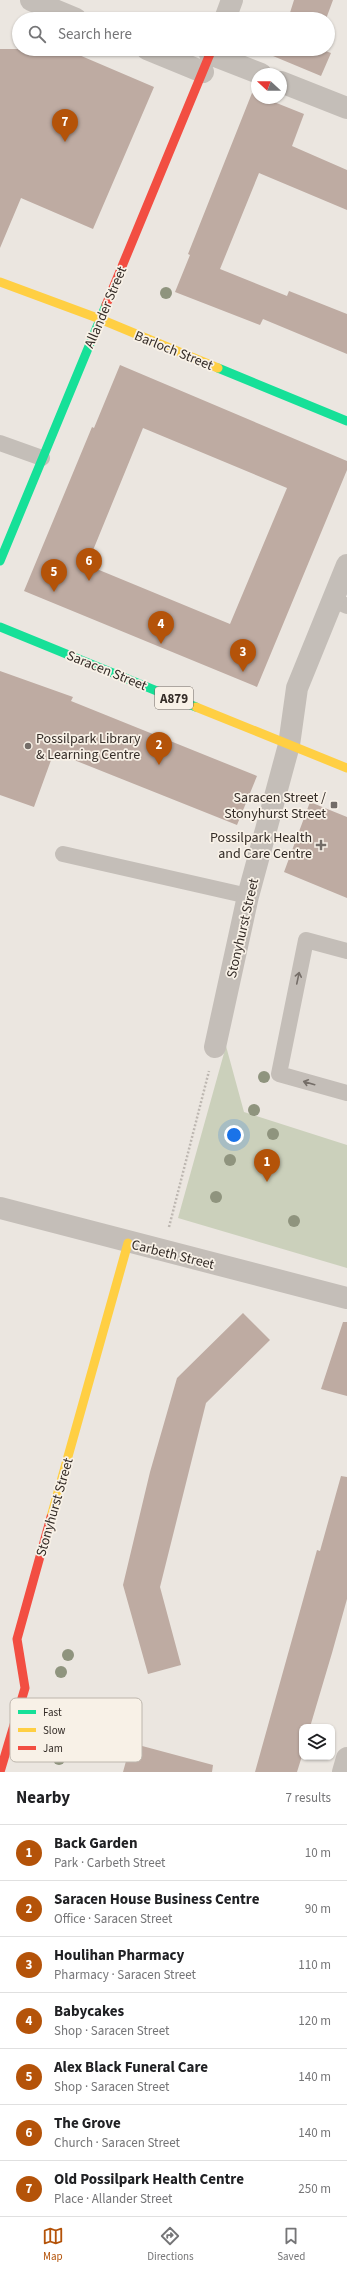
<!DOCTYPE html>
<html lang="en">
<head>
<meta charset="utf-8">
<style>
  body { margin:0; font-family:"Source Sans 3",sans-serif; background:#f2f2f2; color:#202124 }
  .controls { position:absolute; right:12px; bottom:12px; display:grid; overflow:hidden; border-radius:8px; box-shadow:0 1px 3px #0004 }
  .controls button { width:36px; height:36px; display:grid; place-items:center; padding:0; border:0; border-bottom:1px solid #e0e0e0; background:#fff; color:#202124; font:20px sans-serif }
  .compass { position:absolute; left:251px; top:68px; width:36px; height:36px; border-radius:50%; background:#fff; box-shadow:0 1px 3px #0004; rotate:291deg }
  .you { position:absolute; left:234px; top:1135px; width:14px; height:14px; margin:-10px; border:3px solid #fff; border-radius:50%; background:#1a73e8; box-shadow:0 0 0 6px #1a73e833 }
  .badge { display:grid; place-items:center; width:26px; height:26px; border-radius:50%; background:#b45309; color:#fff; font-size:13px; font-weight:700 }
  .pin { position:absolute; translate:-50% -33px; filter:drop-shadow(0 1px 2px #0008) }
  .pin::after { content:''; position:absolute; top:21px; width:14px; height:12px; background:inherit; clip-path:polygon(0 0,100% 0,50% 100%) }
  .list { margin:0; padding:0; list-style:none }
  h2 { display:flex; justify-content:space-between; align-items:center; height:52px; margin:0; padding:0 16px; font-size:17px }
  h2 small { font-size:13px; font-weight:400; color:#757577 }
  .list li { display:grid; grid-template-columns:26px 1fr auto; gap:12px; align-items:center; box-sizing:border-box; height:56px; padding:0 16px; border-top:1px solid #e0e0e0 }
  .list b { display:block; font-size:15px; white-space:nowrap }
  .list p { margin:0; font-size:13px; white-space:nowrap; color:#757577 }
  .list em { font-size:13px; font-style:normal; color:#757577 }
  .icon { flex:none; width:22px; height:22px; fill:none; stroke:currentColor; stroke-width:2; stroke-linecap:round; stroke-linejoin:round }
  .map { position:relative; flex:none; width:347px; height:1772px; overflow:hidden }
  .search { position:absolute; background:#fff; box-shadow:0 1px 3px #0004; left:12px; right:12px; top:12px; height:44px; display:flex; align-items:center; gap:10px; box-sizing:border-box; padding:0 14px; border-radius:22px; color:#757577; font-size:15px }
  .sheet { height:444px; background:#fff }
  nav { display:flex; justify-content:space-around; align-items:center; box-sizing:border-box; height:56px; border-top:1px solid #e0e0e0; background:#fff; font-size:11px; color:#757577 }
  nav a { display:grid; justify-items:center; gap:2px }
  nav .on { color:#b45309 }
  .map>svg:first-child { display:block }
  .green { fill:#cbd0bb }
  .building { fill:#beaba2; fill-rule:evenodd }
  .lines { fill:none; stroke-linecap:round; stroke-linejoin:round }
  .path { stroke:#bdb7b1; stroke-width:2.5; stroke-dasharray:2 2; stroke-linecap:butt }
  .lane { stroke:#c4beb8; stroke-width:16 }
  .street { stroke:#c4beb8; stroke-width:22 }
  .fast { stroke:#16e098; stroke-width:9 }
  .slow { stroke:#ffcf43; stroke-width:9 }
  .jam { stroke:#f24e42; stroke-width:9 }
  .tree { fill:#8f947e }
  .oneway { stroke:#756e68 }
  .poi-dot { fill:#746d68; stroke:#f8f1e7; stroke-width:1.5 }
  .labels { text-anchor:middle; stroke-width:3.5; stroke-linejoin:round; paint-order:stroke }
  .shield { fill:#f8f1e7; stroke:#6f6761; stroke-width:1 }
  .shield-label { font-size:13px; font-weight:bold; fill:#342c27 }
  .street-label { font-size:14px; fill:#342c27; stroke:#f8f1e7 }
  .poi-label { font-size:14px; fill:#342c27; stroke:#f8f1e7; text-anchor:end }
  .key { fill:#f8f1e7; stroke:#bdb6ad; stroke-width:1 }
  .key-label { font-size:11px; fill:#342c27 }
</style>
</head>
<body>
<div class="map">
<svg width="347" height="1772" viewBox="0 0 347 1772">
  <rect width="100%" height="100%" fill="#ebe6e0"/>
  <path class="green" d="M 226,1046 L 244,1112 L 347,1145 L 347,1268 L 178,1218 Z"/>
  <path class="building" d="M 294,0 L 333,0 L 326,19 L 288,19 Z
    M 0,49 L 65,49 L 154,87 L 93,229 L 21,198 L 0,248 Z
    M 276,49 L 320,49 L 331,53 L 321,76 L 273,56 Z
    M 252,93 L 257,95 L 257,98 L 264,98 L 304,114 L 292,146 L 347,170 L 347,210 L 259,173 L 220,269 L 287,296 L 289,291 L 347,314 L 347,354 L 263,319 L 260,325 L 175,292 L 190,255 L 188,254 Z
    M 120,365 L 347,461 L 347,470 L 257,687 L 24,591 L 92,427 L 94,428 ZM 143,428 L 287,488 L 230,624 L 87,565 Z
    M 0,671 L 73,697 L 71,701 L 257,776 L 237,825 L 54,752 L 34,807 L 0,795 Z
    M 310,802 L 347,817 L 347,898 L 284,872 Z
    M 243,1313 L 270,1340 L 206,1403 L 160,1587 L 181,1665 L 148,1674 L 123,1585 L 150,1472 L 177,1378 Z
    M 343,1322 L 347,1322 L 347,1396 L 321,1389 Z
    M 341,1476 L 347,1477 L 347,1599 L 332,1653 L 310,1727 L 302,1727 L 302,1756 L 297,1772 L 255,1772 L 317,1550 L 320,1551 Z
    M 131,1743 L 213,1765 L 212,1772 L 123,1772 Z"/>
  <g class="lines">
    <path class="path" d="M 169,1227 L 209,1071"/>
    <path class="lane" d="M 0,443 L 42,458
      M 333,600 L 347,606
      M 63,854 L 248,896
      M 347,951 L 306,940 L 279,1074 L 347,1093"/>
    <path class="street" d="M 31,0 L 76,19
      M 225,19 L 232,0
      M 147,49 L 203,72
      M 210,54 L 261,74
      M 281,82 L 347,108
      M 215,1047 L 248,896 L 289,745 L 297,688 L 347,565
      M 0,1208 L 347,1298
      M 343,1772 L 347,1758"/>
    <path class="fast" d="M 218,368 L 347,421
      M 0,561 L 106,305
      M 0,627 L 196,707"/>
    <path class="slow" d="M 0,282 L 100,319 L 218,368
      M 196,707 L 347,768
      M 51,1517 L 128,1243"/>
    <path class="jam" d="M 106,305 L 212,49
      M 0,1772 L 25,1688 L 17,1639 L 51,1517"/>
  </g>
  <g class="tree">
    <circle cx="166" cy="293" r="6"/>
    <circle cx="264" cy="1077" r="6"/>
    <circle cx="254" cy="1110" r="6"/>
    <circle cx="234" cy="1133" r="6"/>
    <circle cx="273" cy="1134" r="6"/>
    <circle cx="230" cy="1160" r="6"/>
    <circle cx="271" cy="1162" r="6"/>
    <circle cx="216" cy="1197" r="6"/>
    <circle cx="294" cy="1221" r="6"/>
    <circle cx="68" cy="1655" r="6"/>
    <circle cx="61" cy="1672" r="6"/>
    <circle cx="59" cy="1759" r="6"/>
  </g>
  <defs><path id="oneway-shaft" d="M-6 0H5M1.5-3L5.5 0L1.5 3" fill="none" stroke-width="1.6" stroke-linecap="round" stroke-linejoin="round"/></defs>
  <g class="oneway">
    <use href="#oneway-shaft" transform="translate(298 978) rotate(-78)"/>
    <use href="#oneway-shaft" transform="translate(309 1083) rotate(-164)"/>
  </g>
  <g class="poi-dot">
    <circle cx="28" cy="746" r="4"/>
    <rect x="330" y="801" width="8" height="8" rx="2"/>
    <path d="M319 839h4v4h4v4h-4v4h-4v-4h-4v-4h4z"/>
  </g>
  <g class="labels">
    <rect class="shield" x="155" y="687" width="38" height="22" rx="3"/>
    <g class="shield-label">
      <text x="174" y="703">A879</text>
    </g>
    <g class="street-label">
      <text transform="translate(105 307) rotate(-67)" y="5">Allander Street</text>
      <text transform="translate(174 350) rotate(22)" y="5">Barloch Street</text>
      <text transform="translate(107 670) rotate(22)" y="5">Saracen Street</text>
      <text transform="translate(242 928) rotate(-77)" y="5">Stonyhurst Street</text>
      <text transform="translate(173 1254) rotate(14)" y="5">Carbeth Street</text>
      <text transform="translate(54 1507) rotate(-74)" y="5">Stonyhurst Street</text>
    </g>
    <g class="poi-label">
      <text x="36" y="743" text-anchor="start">Possilpark Library<tspan x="36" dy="16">&amp; Learning Centre</tspan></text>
      <text x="326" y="802">Saracen Street /<tspan x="326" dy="16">Stonyhurst Street</tspan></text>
      <text x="312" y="842">Possilpark Health<tspan x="312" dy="16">and Care Centre</tspan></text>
    </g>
  </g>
  <rect x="10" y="1698" width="132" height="64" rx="6" class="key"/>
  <rect x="18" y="1710" width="18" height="4" fill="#16e098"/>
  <rect x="18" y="1728" width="18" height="4" fill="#ffcf43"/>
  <rect x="18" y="1746" width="18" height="4" fill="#f24e42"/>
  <g class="key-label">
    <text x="43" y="1716">Fast</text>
    <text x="43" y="1734">Slow</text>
    <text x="43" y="1752">Jam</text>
  </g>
</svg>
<div class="controls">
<button><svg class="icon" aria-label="layers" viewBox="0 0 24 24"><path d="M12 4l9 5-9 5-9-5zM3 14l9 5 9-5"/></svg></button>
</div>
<svg class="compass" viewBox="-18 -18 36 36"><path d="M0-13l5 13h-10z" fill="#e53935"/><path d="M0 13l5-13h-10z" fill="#757577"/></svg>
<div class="you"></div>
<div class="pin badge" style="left:267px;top:1182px">1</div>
<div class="pin badge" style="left:159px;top:765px">2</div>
<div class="pin badge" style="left:243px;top:672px">3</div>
<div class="pin badge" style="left:161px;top:644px">4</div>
<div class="pin badge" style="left:54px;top:592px">5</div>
<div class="pin badge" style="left:89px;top:581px">6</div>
<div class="pin badge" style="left:65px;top:142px">7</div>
<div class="search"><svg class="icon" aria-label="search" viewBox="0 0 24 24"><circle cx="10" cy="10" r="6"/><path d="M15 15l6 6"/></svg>Search here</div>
</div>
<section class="sheet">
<h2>Nearby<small>7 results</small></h2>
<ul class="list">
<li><span class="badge">1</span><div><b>Back Garden</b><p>Park · Carbeth Street</p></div><em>10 m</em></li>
<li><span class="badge">2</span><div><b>Saracen House Business Centre</b><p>Office · Saracen Street</p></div><em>90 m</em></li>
<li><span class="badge">3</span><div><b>Houlihan Pharmacy</b><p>Pharmacy · Saracen Street</p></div><em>110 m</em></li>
<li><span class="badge">4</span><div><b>Babycakes</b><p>Shop · Saracen Street</p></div><em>120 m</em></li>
<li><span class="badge">5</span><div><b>Alex Black Funeral Care</b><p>Shop · Saracen Street</p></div><em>140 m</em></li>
<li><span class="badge">6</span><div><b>The Grove</b><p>Church · Saracen Street</p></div><em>140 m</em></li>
<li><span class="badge">7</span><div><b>Old Possilpark Health Centre</b><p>Place · Allander Street</p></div><em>250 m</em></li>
</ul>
</section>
<nav>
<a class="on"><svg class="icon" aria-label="map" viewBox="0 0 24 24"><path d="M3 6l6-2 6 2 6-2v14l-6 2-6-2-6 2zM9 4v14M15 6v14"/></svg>Map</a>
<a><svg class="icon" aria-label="directions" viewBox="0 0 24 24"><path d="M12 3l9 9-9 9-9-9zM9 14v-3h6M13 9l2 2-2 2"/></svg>Directions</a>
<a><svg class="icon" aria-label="saved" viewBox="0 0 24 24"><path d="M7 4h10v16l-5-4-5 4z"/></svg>Saved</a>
</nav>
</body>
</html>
